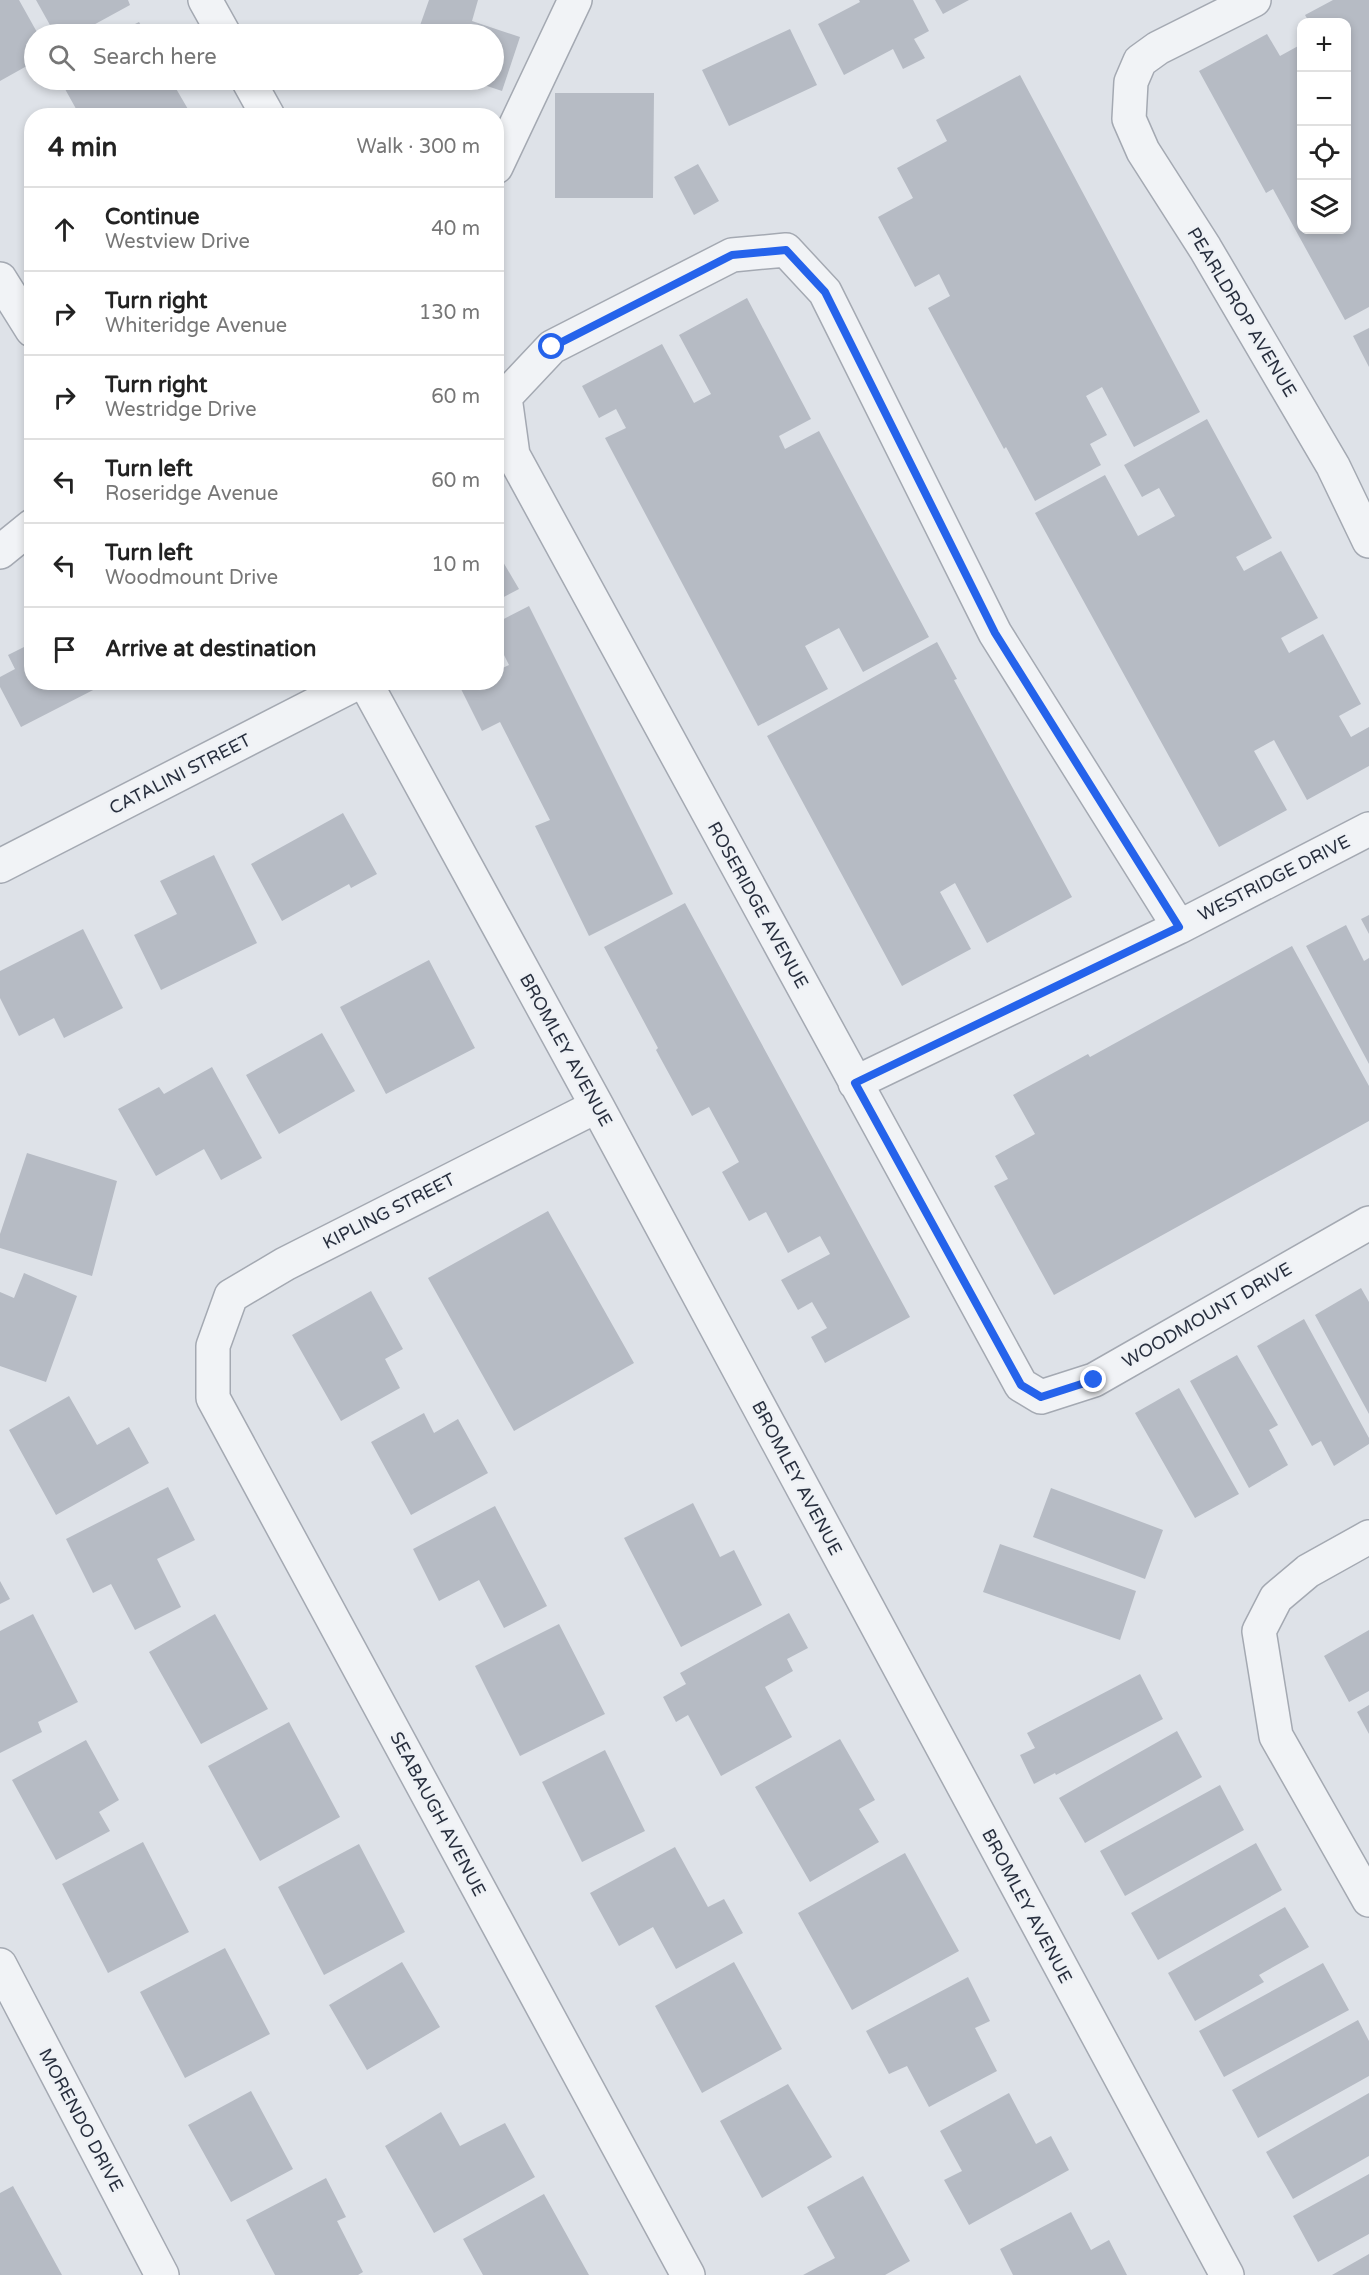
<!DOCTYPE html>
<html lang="en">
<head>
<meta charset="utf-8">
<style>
  body { margin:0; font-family:"Varela Round",sans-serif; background:#f6f6f6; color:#222 }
  .controls { position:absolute; right:18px; top:18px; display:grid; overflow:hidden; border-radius:12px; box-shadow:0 3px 9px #0003 }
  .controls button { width:54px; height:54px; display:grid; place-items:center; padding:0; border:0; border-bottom:2px solid #e0e0e0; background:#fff; color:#222; font:30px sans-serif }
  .stop { position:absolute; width:18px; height:18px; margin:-14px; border:4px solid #2563eb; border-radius:50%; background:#fff }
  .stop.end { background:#2563eb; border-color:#fff; box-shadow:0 2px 6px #0008 }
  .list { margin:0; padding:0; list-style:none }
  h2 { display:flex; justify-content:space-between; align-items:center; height:78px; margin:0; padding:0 24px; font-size:26px }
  h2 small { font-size:20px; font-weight:400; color:#767676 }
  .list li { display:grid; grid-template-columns:39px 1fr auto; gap:18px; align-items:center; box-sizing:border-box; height:84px; padding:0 24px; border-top:2px solid #e0e0e0 }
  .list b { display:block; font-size:22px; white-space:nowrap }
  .list p { margin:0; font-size:20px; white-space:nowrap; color:#767676 }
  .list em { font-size:20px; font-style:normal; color:#767676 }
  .icon { flex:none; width:33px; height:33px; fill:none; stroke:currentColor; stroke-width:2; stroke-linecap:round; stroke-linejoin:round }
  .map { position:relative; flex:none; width:1369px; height:2275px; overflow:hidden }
  .search { position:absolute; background:#fff; box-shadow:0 3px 9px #0003; left:24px; top:24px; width:480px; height:66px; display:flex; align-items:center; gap:15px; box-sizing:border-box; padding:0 21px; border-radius:33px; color:#767676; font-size:22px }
  .panel { position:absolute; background:#fff; box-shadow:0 3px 9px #0003; left:24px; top:108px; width:480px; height:582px; border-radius:24px }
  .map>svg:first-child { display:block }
  .building { fill:#b6bbc4 }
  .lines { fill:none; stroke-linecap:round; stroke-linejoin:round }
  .minor-casing { stroke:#a4a9b2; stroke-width:36 }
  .minor { stroke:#f1f3f6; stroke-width:33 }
  .route { stroke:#2563eb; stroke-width:8 }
  .labels { text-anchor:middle; stroke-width:4.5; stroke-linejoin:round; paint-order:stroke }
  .street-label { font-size:18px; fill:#282f3e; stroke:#eef1f5 }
</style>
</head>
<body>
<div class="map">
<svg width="1369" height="2275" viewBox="0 0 1369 2275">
  <rect width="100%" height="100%" fill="#dee2e8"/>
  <path class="building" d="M 0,0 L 19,0 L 38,34 L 34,34 L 34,62 L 0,81 Z
    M 36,0 L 128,0 L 130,5 L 77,34 L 55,34 Z
    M 429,0 L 478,0 L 472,21 L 520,37 L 502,91 L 469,80 L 494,80 L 494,34 L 417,34 Z
    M 859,0 L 913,0 L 929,31 L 914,39 L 925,58 L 903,69 L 893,49 L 844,75 L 818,24 L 860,2 Z
    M 935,0 L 969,0 L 943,14 Z
    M 1333,0 L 1369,0 L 1369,307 L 1345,320 L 1273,189 L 1266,193 L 1199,71 L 1267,34 L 1280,56 L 1300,45 L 1302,230 L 1346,230 L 1346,22 L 1309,22 L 1305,15 Z
    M 139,22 L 146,34 L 115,34 Z
    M 790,29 L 817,85 L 729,126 L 702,70 Z
    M 1020,75 L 1200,412 L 1134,447 L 1102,387 L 1086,396 L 1107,435 L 1090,444 L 1101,465 L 1035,501 L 1006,447 L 1004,449 L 928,308 L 950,296 L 939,274 L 915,287 L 878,217 L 913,198 L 897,168 L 947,141 L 936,120 Z
    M 60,80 L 171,80 L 192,116 L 80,116 Z
    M 555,93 L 654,93 L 653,198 L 555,198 Z
    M 698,164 L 719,201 L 694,215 L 674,177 Z
    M 747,298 L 811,419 L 779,436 L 785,449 L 819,431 L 929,637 L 863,672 L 839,628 L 805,646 L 828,689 L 758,726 L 605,438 L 626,428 L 616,409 L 599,418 L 582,386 L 662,344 L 694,403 L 711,394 L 679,335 Z
    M 1369,328 L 1369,367 L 1353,336 Z
    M 1207,419 L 1272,538 L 1236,557 L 1244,571 L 1281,551 L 1318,618 L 1281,638 L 1289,653 L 1323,634 L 1361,704 L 1339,716 L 1351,737 L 1369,727 L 1369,766 L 1307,800 L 1274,740 L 1254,751 L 1287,810 L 1219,847 L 1035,513 L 1105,475 L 1138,536 L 1175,516 L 1159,488 L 1142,497 L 1124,465 Z
    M 496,550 L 519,589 L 496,601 Z
    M 529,606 L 673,894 L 589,936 L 535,826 L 550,820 L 500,722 L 482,731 L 461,689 L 474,682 L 496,682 L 496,671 L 509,665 L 496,639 L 496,623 Z
    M 32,621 L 32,639 L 24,625 Z
    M 937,642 L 957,679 L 954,680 L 1072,897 L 987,943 L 955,883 L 940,892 L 971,949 L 902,986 L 767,736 Z
    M 32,643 L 32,682 L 97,682 L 99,687 L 21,727 L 0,687 L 0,677 L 15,669 L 8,655 Z
    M 343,813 L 377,874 L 351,888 L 349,884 L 282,921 L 251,864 Z
    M 214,855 L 257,943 L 161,990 L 134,935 L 177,914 L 160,881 Z
    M 685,903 L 910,1317 L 825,1363 L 811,1337 L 827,1328 L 812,1302 L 798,1310 L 781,1280 L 830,1254 L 820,1236 L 788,1253 L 766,1212 L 749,1221 L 722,1172 L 739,1162 L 709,1107 L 692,1116 L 656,1050 L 658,1048 L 604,947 Z
    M 1369,915 L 1369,934 L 1361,919 Z
    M 1346,925 L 1364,961 L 1369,958 L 1369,1064 L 1306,946 Z
    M 83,929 L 123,1008 L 64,1038 L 54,1018 L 19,1036 L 0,998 L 0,971 Z
    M 1292,946 L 1369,1086 L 1369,1121 L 1054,1295 L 994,1186 L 1008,1179 L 995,1156 L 1035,1134 L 1013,1095 L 1088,1054 L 1090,1057 Z
    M 429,960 L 475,1048 L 386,1094 L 340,1007 Z
    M 322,1033 L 355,1091 L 279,1134 L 246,1075 Z
    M 212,1067 L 262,1158 L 221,1180 L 204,1149 L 156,1176 L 118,1109 L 159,1087 L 164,1094 Z
    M 27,1153 L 117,1181 L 92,1276 L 0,1248 L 0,1234 Z
    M 548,1211 L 634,1363 L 514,1431 L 428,1278 Z
    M 24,1273 L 77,1296 L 46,1382 L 0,1366 L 0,1292 L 14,1298 Z
    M 1361,1288 L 1369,1302 L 1369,1414 L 1315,1315 Z
    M 371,1291 L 403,1349 L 385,1359 L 400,1388 L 341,1421 L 292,1335 Z
    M 1304,1319 L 1369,1438 L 1369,1444 L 1334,1466 L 1321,1441 L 1312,1446 L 1257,1346 Z
    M 1237,1355 L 1278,1425 L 1269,1430 L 1288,1465 L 1249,1488 L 1190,1381 Z
    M 1179,1388 L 1239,1494 L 1195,1518 L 1135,1413 Z
    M 69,1396 L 97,1445 L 129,1427 L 149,1463 L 56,1515 L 9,1430 Z
    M 424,1413 L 434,1433 L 458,1419 L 488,1473 L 411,1515 L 371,1442 Z
    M 168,1487 L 195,1540 L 157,1559 L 181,1607 L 135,1630 L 111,1584 L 93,1593 L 66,1539 Z
    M 1051,1488 L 1163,1530 L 1145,1579 L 1033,1537 Z
    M 693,1503 L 720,1557 L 734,1550 L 762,1605 L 681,1647 L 624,1538 Z
    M 495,1506 L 547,1606 L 504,1628 L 479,1580 L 439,1601 L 413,1549 Z
    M 1000,1544 L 1136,1591 L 1120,1640 L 983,1592 Z
    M 0,1581 L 10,1599 L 0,1604 Z
    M 789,1613 L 808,1648 L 787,1659 L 793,1671 L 765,1687 L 792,1737 L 721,1776 L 688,1715 L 676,1722 L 663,1697 L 686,1684 L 680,1673 Z
    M 33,1614 L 78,1702 L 38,1722 L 42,1732 L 0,1753 L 0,1631 Z
    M 215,1614 L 268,1709 L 201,1744 L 149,1652 Z
    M 559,1624 L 605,1714 L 520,1756 L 475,1666 Z
    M 1369,1630 L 1369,1691 L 1349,1702 L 1324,1656 Z
    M 1140,1674 L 1163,1719 L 1056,1775 L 1055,1773 L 1034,1784 L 1020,1755 L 1035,1748 L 1027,1733 Z
    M 1369,1705 L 1369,1734 L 1357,1712 Z
    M 289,1722 L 340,1817 L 260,1861 L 208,1766 Z
    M 1177,1731 L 1202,1777 L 1085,1843 L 1059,1798 Z
    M 840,1739 L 875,1800 L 859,1809 L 879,1842 L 810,1882 L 755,1787 Z
    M 86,1740 L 119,1800 L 99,1812 L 110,1831 L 56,1860 L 12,1780 Z
    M 605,1750 L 645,1831 L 582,1862 L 542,1782 Z
    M 1220,1785 L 1244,1830 L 1125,1896 L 1100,1851 Z
    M 143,1842 L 189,1932 L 108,1973 L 62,1884 Z
    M 1256,1843 L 1282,1890 L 1158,1960 L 1131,1913 Z
    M 359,1844 L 405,1932 L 324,1975 L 278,1887 Z
    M 675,1847 L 708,1907 L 724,1899 L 743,1933 L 676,1969 L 653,1927 L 619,1946 L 590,1893 Z
    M 905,1853 L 959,1951 L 852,2010 L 798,1913 Z
    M 1285,1907 L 1309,1947 L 1259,1975 L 1264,1982 L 1195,2021 L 1168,1973 Z
    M 225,1948 L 270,2034 L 185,2078 L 140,1992 Z
    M 402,1962 L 440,2027 L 367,2070 L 329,2005 Z
    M 734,1962 L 782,2049 L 702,2093 L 655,2006 Z
    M 1323,1963 L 1349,2010 L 1224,2077 L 1199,2031 Z
    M 968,1977 L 990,2021 L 975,2028 L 997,2071 L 929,2107 L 907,2066 L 889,2074 L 866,2031 Z
    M 1358,2020 L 1369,2041 L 1369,2076 L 1258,2138 L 1232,2090 Z
    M 788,2084 L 832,2157 L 762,2198 L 720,2121 Z
    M 251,2091 L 293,2169 L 231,2202 L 188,2125 Z
    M 1009,2093 L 1036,2144 L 1051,2136 L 1069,2170 L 969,2225 L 944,2180 L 962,2171 L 940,2131 Z
    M 1369,2093 L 1369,2156 L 1293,2199 L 1266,2152 Z
    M 441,2112 L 460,2146 L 505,2123 L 535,2177 L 434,2233 L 385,2146 Z
    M 1369,2174 L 1369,2234 L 1318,2262 L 1293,2216 Z
    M 863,2176 L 910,2261 L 885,2275 L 803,2275 L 835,2258 L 807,2207 Z
    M 326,2178 L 346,2217 L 337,2221 L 363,2272 L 358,2275 L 275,2275 L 246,2220 Z
    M 13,2186 L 62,2275 L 0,2275 L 0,2193 Z
    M 544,2194 L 589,2275 L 483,2275 L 463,2239 Z
    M 1071,2212 L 1091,2250 L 1109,2240 L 1127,2275 L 1013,2275 L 1000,2249 Z
    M 1369,2254 L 1369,2275 L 1332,2275 Z"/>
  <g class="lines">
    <defs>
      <path id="minor" d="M 205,0 L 224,34
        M 1254,0 L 1158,48 L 1140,61 L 1131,82 L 1129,119 L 1143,151 L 1205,248 L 1333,466 L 1369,541
        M 248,80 L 268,116
        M 496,167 L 575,0
        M 0,279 L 32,330
        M 0,552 L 32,526
        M 365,682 L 597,1106 L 1227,2275
        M 0,866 L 359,682
        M 1179,927 L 995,633 L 825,292 L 786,250 L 732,255 L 552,347 L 505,397 L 513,455 L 1021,1385 L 1041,1397 L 1094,1380 L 1369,1223
        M 855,1083 L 1179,927 L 1369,829
        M 597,1106 L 285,1264 L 231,1296 L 213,1346 L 213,1398 L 688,2275
        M 1369,1537 L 1308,1571 L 1276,1598 L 1259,1631 L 1276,1736 L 1369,1900
        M 0,1965 L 162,2275"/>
    </defs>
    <use href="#minor" class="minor-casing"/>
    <use href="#minor" class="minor"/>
  </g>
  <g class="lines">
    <path class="route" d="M 552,347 L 732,255 L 786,250 L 825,292 L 995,633 L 1179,927 L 855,1083 L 1021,1385 L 1041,1397 L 1094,1380"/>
  </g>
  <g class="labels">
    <g class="street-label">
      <text transform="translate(1242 312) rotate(59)" y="6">PEARLDROP AVENUE</text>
      <text transform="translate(180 774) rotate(-27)" y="6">CATALINI STREET</text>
      <text transform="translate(1274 878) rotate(-27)" y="6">WESTRIDGE DRIVE</text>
      <text transform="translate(758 905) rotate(61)" y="6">ROSERIDGE AVENUE</text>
      <text transform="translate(566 1050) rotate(61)" y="6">BROMLEY AVENUE</text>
      <text transform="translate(389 1211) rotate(-27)" y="6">KIPLING STREET</text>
      <text transform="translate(1207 1315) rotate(-30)" y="6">WOODMOUNT DRIVE</text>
      <text transform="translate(797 1478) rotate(62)" y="6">BROMLEY AVENUE</text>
      <text transform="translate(438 1814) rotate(62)" y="6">SEABAUGH AVENUE</text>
      <text transform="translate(1027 1906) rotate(62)" y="6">BROMLEY AVENUE</text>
      <text transform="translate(81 2120) rotate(62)" y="6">MORENDO DRIVE</text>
    </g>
  </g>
</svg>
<div class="controls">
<button>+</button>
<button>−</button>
<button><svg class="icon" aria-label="locate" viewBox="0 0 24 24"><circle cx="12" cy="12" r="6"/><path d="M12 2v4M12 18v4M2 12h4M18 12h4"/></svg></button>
<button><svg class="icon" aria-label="layers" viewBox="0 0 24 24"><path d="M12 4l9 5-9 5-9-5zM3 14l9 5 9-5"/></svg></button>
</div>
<div class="stop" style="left:552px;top:347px"></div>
<div class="stop end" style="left:1094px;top:1380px"></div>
<div class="search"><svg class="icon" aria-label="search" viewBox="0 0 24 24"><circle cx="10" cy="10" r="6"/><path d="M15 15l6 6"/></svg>Search here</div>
<section class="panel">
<h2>4 min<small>Walk · 300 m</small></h2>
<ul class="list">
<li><svg class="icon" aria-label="ahead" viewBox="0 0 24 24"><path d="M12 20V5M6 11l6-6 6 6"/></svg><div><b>Continue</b><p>Westview Drive</p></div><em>40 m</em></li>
<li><svg class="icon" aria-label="right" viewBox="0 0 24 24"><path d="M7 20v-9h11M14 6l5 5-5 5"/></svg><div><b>Turn right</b><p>Whiteridge Avenue</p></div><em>130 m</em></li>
<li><svg class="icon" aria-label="right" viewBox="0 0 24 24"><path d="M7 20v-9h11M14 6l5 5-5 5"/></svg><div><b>Turn right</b><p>Westridge Drive</p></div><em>60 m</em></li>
<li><svg class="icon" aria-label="left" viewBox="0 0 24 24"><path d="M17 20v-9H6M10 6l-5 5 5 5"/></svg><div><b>Turn left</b><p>Roseridge Avenue</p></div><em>60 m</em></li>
<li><svg class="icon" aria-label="left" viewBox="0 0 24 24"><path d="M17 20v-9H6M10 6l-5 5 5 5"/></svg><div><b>Turn left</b><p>Woodmount Drive</p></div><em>10 m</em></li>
<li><svg class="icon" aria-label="arrive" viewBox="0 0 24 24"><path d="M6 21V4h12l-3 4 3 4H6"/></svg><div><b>Arrive at destination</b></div></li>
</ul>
</section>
</div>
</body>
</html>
